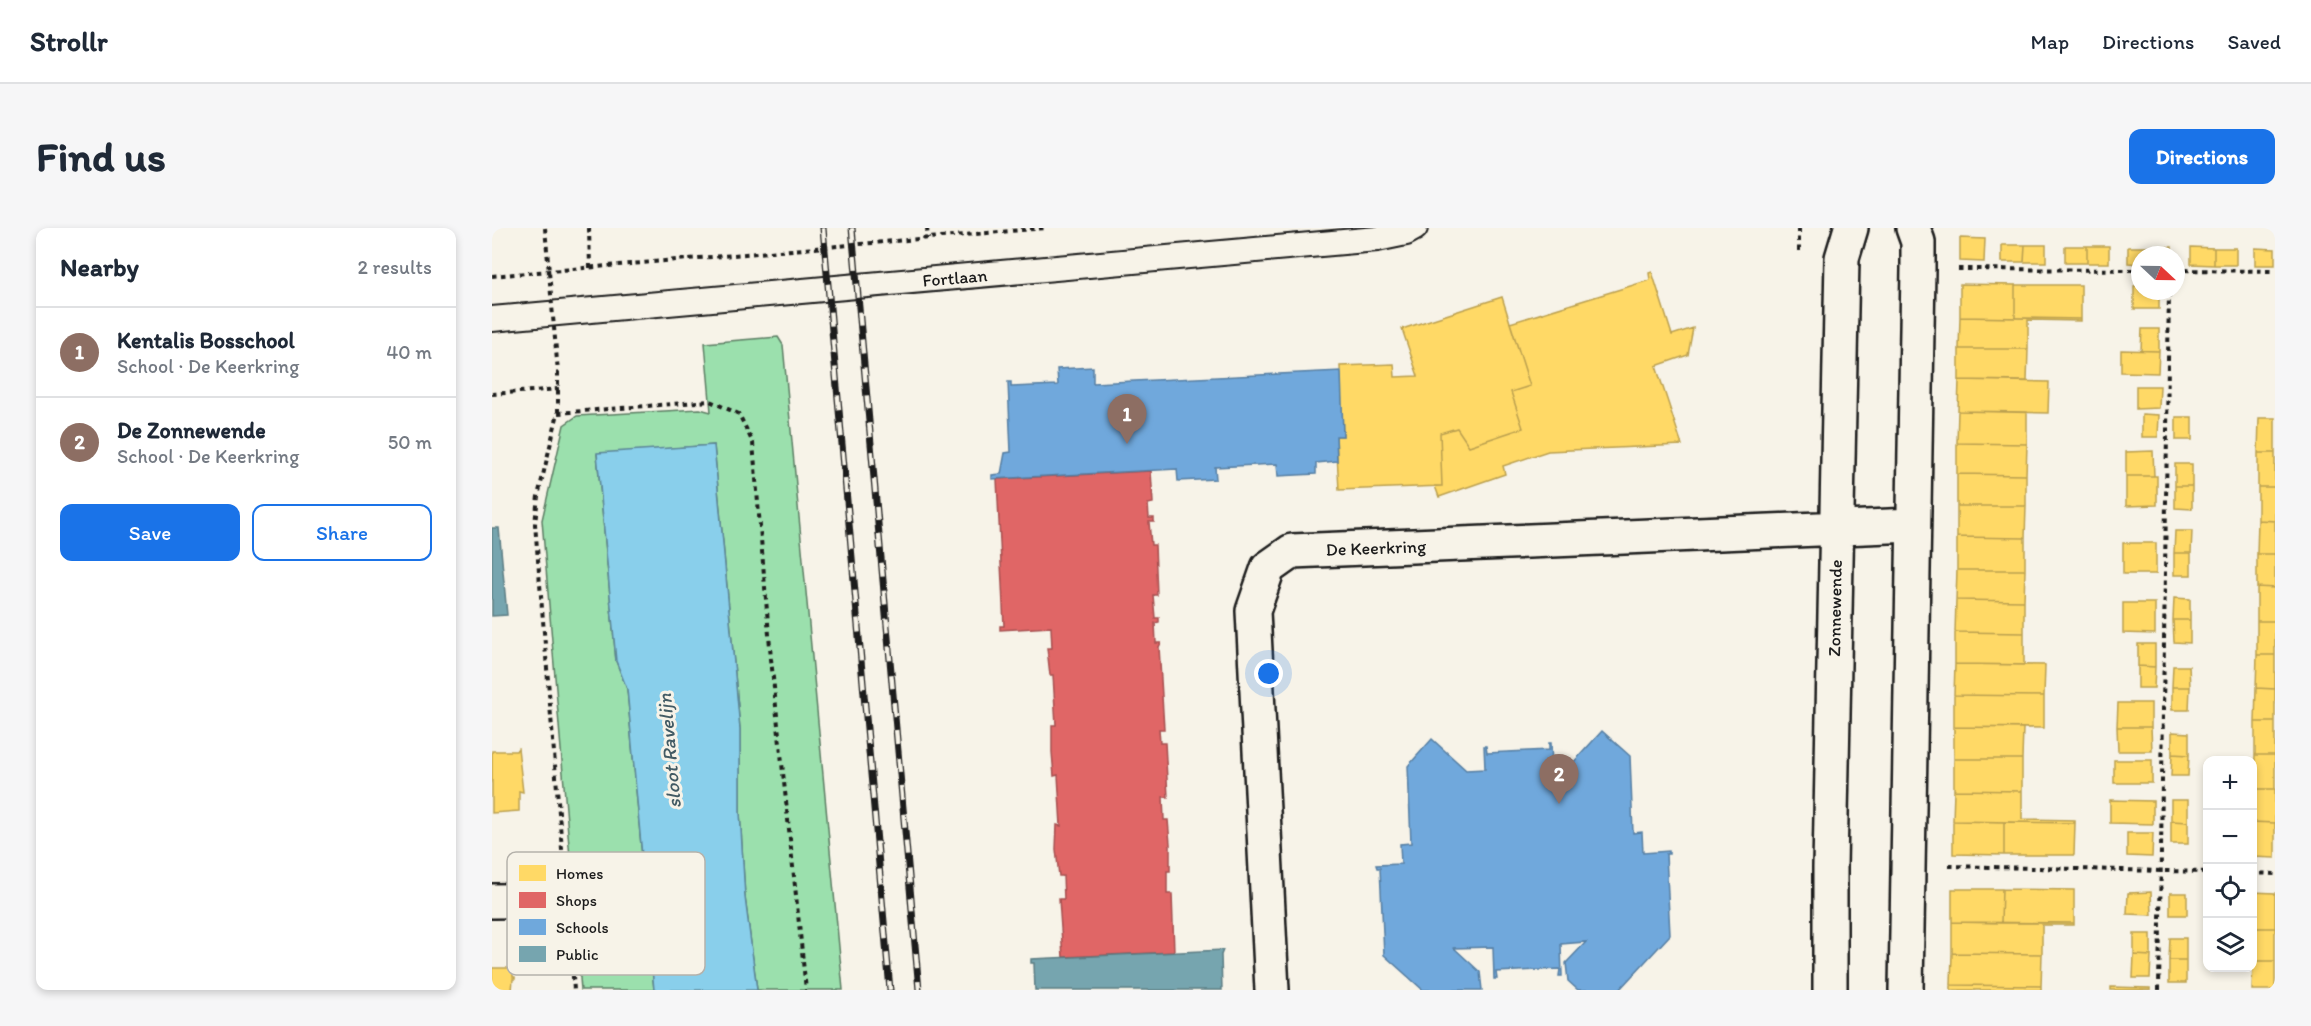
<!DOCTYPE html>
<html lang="en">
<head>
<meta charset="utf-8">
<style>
  body { margin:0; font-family:Itim,sans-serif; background:#f6f6f7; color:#1f2937 }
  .controls { position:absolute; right:18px; bottom:18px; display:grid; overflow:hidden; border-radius:12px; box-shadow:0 3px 9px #0003 }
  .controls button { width:54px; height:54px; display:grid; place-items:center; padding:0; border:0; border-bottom:2px solid #e0e1e3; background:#fff; color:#1f2937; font:30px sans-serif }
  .compass { position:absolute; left:1639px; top:18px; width:54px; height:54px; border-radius:50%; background:#fff; box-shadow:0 3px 9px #0003; rotate:112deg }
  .you { position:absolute; left:777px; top:446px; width:21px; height:21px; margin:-15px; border:4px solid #fff; border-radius:50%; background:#1a73e8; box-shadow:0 0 0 9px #1a73e833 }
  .badge { display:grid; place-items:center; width:39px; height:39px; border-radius:50%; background:#1a73e8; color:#fff; font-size:20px; font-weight:700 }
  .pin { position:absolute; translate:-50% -50px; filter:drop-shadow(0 2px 3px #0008) }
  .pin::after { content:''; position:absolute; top:32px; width:21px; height:18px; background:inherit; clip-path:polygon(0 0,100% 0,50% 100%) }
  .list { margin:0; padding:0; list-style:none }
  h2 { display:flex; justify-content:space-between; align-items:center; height:78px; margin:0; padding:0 24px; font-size:26px }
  h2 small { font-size:20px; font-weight:400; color:#747a83 }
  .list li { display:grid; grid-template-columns:39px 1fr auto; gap:18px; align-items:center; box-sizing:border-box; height:90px; padding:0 24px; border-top:2px solid #e0e1e3 }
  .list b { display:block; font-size:22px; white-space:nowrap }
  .list p { margin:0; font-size:20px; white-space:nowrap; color:#747a83 }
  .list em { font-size:20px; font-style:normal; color:#747a83 }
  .actions { display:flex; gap:12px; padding:18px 24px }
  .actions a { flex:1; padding:14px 0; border:2px solid #1a73e8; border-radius:12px; text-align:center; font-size:21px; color:#1a73e8 }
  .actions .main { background:#1a73e8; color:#fff }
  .icon { flex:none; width:33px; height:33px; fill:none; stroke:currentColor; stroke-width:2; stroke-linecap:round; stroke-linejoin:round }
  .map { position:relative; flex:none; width:1783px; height:762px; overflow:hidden; border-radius:12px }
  header { display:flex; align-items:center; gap:36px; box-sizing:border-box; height:84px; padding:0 30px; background:#fff; border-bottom:2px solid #e0e1e3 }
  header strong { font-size:28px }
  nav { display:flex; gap:33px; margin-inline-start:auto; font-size:21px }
  .intro { display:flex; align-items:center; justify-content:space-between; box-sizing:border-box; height:144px; padding:0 36px }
  h1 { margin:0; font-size:42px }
  .button { padding:15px 27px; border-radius:12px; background:#1a73e8; color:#fff; font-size:21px; font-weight:700 }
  main { display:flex; gap:36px; padding:0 36px }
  aside { flex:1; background:#fff; border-radius:12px; box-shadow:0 3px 9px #0003 }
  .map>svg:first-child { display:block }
  .green { fill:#9be0ad; stroke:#5c7e64; stroke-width:1.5 }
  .water { fill:#89cfeb; stroke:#5d8798; stroke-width:1.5 }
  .homes { fill:#ffd966; stroke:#bba050; stroke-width:1.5 }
  .shops { fill:#e06666; stroke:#a55050; stroke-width:1.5 }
  .schools { fill:#6fa8dc; stroke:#567ea2; stroke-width:1.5 }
  .public { fill:#76a5af; stroke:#5b7c83; stroke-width:1.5 }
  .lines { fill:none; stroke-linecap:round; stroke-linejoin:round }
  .service-casing { stroke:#1c1c1c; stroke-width:28 }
  .minor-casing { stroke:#1c1c1c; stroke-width:38 }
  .path { stroke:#1c1c1c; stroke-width:4; stroke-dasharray:4.5 4.5; stroke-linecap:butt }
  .service { stroke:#f7f3e8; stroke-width:24 }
  .minor { stroke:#f7f3e8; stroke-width:33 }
  .rail-casing { stroke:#1c1c1c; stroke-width:7 }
  .rail { stroke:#f7f3e8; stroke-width:4.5; stroke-dasharray:14; stroke-linecap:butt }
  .path-bridge { stroke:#1c1c1c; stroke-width:4; stroke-dasharray:4.5 4.5; stroke-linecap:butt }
  .labels { text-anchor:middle; stroke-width:6; stroke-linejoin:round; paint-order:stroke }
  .street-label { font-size:18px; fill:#1c1c1c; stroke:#f7f3e8 }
  .water-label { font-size:20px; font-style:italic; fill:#425b64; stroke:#f7f3e8 }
  .key { fill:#f7f3e8; stroke:#b5b2ab; stroke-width:1.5 }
  .key-label { font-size:16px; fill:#1c1c1c }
</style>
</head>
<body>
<header>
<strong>Strollr</strong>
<nav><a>Map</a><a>Directions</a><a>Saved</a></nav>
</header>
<div class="intro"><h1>Find us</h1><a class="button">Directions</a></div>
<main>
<aside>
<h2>Nearby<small>2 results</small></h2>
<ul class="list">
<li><span class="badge" style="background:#8d6e63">1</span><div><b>Kentalis Bosschool</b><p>School · De Keerkring</p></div><em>40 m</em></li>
<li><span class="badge" style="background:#8d6e63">2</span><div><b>De Zonnewende</b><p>School · De Keerkring</p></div><em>50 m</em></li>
</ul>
<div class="actions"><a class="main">Save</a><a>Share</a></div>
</aside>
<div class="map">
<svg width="1783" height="762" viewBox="0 0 1783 762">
  <rect width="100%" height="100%" fill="#f7f3e8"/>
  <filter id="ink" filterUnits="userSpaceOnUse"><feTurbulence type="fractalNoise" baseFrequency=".0167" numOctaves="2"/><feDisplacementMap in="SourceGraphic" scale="12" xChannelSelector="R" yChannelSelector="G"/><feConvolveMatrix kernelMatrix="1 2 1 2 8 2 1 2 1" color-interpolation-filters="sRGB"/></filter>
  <g filter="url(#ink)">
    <path class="green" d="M 286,109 L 291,117 L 351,762 L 265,762 L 253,669 L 248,584 L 248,501 L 222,217 L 105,226 L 124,433 L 135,461 L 162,762 L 89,762 L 50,292 L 72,197 L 85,188 L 208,181 L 219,184 L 213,115 Z"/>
    <path class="water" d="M 222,217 L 248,501 L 248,584 L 253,669 L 265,762 L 162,762 L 135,461 L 124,433 L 105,225 Z"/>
    <path class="homes" d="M 1468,10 L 1493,11 L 1492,34 L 1468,33 Z
      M 1510,17 L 1533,17 L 1532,34 L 1510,34 Z
      M 1533,17 L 1554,17 L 1554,34 L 1532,34 Z
      M 1573,18 L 1595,18 L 1595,35 L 1573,35 Z
      M 1595,18 L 1617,18 L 1617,35 L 1595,35 Z
      M 1636,19 L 1659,19 L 1659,27 L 1648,27 L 1648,36 L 1636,35 Z
      M 1659,19 L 1680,19 L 1680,27 L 1659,27 Z
      M 1699,19 L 1722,20 L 1722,37 L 1699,36 Z
      M 1722,20 L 1744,20 L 1744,37 L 1722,37 Z
      M 1763,20 L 1783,21 L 1783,37 L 1763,37 Z
      M 1160,44 L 1180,107 L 1201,100 L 1196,127 L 1164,138 L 1190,217 L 1056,223 L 1011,238 L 1013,246 L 947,269 L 943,258 L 950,258 L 948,205 L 965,200 L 977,218 L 1031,200 L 1019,164 L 1038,158 L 1018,95 L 1158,52 L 1157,45 Z
      M 1468,56 L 1523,57 L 1523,90 L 1468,89 Z
      M 1523,57 L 1589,57 L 1589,91 L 1523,90 Z
      M 1642,58 L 1648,58 L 1648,63 L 1667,63 L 1667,81 L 1642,81 Z
      M 1010,69 L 1038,158 L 1019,164 L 1031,200 L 977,218 L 965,200 L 948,205 L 950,258 L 847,262 L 844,208 L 851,208 L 848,138 L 902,136 L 903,149 L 926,148 L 910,101 Z
      M 1468,89 L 1589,91 L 1589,93 L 1536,92 L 1536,121 L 1467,121 Z
      M 1650,101 L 1667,101 L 1667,123 L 1649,123 Z
      M 1467,121 L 1536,121 L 1535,153 L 1467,152 Z
      M 1629,122 L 1667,123 L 1666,145 L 1629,144 Z
      M 1467,152 L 1557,154 L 1556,185 L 1466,183 Z
      M 1644,158 L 1668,158 L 1667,180 L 1644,181 Z
      M 1466,183 L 1535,184 L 1535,216 L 1465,215 Z
      M 1650,186 L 1667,187 L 1666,209 L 1650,209 Z
      M 1684,189 L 1700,189 L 1700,212 L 1684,212 Z
      M 1767,190 L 1783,190 L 1783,225 L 1766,225 Z
      M 1465,215 L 1535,216 L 1534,247 L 1465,246 Z
      M 1661,223 L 1662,248 L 1634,248 L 1634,224 Z
      M 1766,225 L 1783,225 L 1783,259 L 1766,259 Z
      M 1683,236 L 1700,236 L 1700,258 L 1683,258 Z
      M 1465,246 L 1534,247 L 1534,278 L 1465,278 Z
      M 1634,248 L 1665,248 L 1665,277 L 1634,278 Z
      M 1683,258 L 1700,258 L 1700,281 L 1683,280 Z
      M 1766,259 L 1783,259 L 1783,293 L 1766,292 Z
      M 1465,278 L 1534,278 L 1533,310 L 1465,309 Z
      M 1766,292 L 1783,293 L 1783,326 L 1765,326 Z
      M 1683,303 L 1700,303 L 1699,325 L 1682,325 Z
      M 1465,309 L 1533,310 L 1533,342 L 1465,342 Z
      M 1631,315 L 1664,315 L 1664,346 L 1631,346 Z
      M 1682,325 L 1699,325 L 1699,347 L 1682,347 Z
      M 1765,326 L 1783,326 L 1783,360 L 1765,359 Z
      M 1465,342 L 1533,342 L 1532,373 L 1464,372 Z
      M 1765,359 L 1783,360 L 1783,393 L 1765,393 Z
      M 1682,370 L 1698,371 L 1698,392 L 1681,392 Z
      M 1464,372 L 1532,373 L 1532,405 L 1463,404 Z
      M 1631,375 L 1663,375 L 1663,406 L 1631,405 Z
      M 1681,392 L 1698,392 L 1698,415 L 1682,414 Z
      M 1765,393 L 1783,393 L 1783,427 L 1765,427 Z
      M 1463,404 L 1532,405 L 1532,437 L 1463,436 Z
      M 1646,416 L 1663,416 L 1663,439 L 1646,438 Z
      M 1765,427 L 1783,427 L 1783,461 L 1764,460 Z
      M 1463,436 L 1553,437 L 1552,468 L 1462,467 Z
      M 1646,438 L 1663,439 L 1662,460 L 1646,460 Z
      M 1681,438 L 1697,438 L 1698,459 L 1680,459 Z
      M 1680,459 L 1698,459 L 1697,482 L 1680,482 Z
      M 1764,460 L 1783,461 L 1783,494 L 1763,494 Z
      M 1462,467 L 1552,468 L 1552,500 L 1462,499 Z
      M 1626,475 L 1659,475 L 1659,499 L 1625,499 Z
      M 1763,494 L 1783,494 L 1783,527 L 1763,527 Z
      M 1462,499 L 1531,500 L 1530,531 L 1462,531 Z
      M 1625,499 L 1659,499 L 1660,523 L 1626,523 Z
      M 1680,504 L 1697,505 L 1697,527 L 1680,526 Z
      M 26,520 L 31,564 L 27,563 L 27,583 L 0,585 L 0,523 L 24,523 Z
      M 1680,526 L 1697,527 L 1696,548 L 1679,548 Z
      M 1763,527 L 1783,527 L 1783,561 L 1762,561 Z
      M 1462,531 L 1530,531 L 1530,563 L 1462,562 Z
      M 1622,532 L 1660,532 L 1660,555 L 1622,555 Z
      M 1762,561 L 1783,561 L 1783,595 L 1760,594 L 1762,592 Z
      M 1462,562 L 1530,563 L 1530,591 L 1583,592 L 1583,595 L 1461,593 Z
      M 1618,572 L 1661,573 L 1661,596 L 1618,595 Z
      M 1679,572 L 1696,572 L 1696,594 L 1679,593 Z
      M 1461,593 L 1512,594 L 1512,627 L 1461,626 Z
      M 1679,593 L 1696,594 L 1696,616 L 1679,616 Z
      M 1512,594 L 1583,595 L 1582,627 L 1512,627 Z
      M 1760,594 L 1783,595 L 1783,630 L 1760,629 Z
      M 1635,605 L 1661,605 L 1660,629 L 1635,628 Z
      M 1460,661 L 1510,661 L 1509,695 L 1460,694 Z
      M 1510,661 L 1582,662 L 1582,695 L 1509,695 Z
      M 1659,664 L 1660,687 L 1635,686 L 1636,665 Z
      M 1760,664 L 1783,665 L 1783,700 L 1760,700 Z
      M 1678,665 L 1695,665 L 1695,687 L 1678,687 Z
      M 1460,694 L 1582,695 L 1582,697 L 1550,697 L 1550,726 L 1460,725 Z
      M 1760,700 L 1783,700 L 1783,733 L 1761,733 Z
      M 1642,706 L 1659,706 L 1659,728 L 1642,727 Z
      M 1678,710 L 1694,710 L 1694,732 L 1677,732 Z
      M 1460,725 L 1550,726 L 1549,758 L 1459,757 Z
      M 1642,727 L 1659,728 L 1658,750 L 1641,750 Z
      M 1677,732 L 1694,732 L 1694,755 L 1677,755 Z
      M 1761,733 L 1783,733 L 1783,762 L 1760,762 Z
      M 0,740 L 21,740 L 21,749 L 23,749 L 23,751 L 21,751 L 20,762 L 0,762 Z
      M 1459,757 L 1549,758 L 1549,762 L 1459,762 Z
      M 1619,759 L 1658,760 L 1658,762 L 1619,762 Z"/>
    <path class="shops" d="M 659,243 L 661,275 L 656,276 L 657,290 L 662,290 L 662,294 L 657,294 L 659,317 L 663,317 L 665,367 L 661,367 L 663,390 L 667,390 L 667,394 L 663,395 L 664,415 L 669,415 L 667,419 L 672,501 L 667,501 L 668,515 L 673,515 L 676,569 L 671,569 L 672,592 L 676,592 L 678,616 L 678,643 L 675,643 L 675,666 L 680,666 L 682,724 L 571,729 L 567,671 L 572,671 L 571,648 L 567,648 L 564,621 L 565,597 L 569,598 L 566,547 L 562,548 L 560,524 L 560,497 L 564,497 L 561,447 L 558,447 L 555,420 L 560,420 L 559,399 L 508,402 L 508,398 L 512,398 L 505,251 Z"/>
    <path class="schools" d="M 601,139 L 601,155 L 849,143 L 851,208 L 844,208 L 845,233 L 824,235 L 824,246 L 786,248 L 785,236 L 723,239 L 724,251 L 686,253 L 685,241 L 500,251 L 500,247 L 509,246 L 513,225 L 519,224 L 516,154 L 519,154 L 519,159 L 566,157 L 565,141 Z
      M 1110,503 L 1138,528 L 1141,605 L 1150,604 L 1151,625 L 1177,623 L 1177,626 L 1174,626 L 1178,707 L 1127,762 L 1086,762 L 1076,753 L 1074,735 L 1094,714 L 1069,716 L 1070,748 L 1067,748 L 1068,741 L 1004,744 L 1005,751 L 1002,751 L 1001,719 L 962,720 L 988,744 L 990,762 L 931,762 L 892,727 L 888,640 L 885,640 L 884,637 L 909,636 L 908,616 L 919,615 L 916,538 L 940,511 L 974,542 L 993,541 L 992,518 L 994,518 L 995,525 L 1057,522 L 1057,515 L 1059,515 L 1060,538 L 1079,537 Z"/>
    <path class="public" d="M 0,300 L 7,300 L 15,387 L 0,388 Z
      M 731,722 L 729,727 L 730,762 L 543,762 L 542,735 L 539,735 L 539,731 Z"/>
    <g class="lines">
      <defs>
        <path id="service" d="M 0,91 L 885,11 L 914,5 L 923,0"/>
        <path id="minor" d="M 0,673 L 74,672
          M 780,762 L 761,383 L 776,340 L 800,323 L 1421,297
          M 1338,762 L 1338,639 L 1350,30 L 1359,0
          M 1414,762 L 1426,41 L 1426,14 L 1421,0"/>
      </defs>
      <use href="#service" class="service-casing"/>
      <use href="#minor" class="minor-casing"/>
      <path class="path" d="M 97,0 L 98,40
        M 435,0 L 436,11
        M 1307,23 L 1307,0
        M 1466,41 L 1648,42
        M 1684,42 L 1783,43
        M 0,48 L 553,0
        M 66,144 L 66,185 L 46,268 L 43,296 L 71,633
        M 0,166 L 67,161
        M 66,185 L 218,173 L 247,186 L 261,215 L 279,431 L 314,762
        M 1457,638 L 1716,644
        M 1760,645 L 1783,646
        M 78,712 L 82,762
        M 1667,762 L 1677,63"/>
      <use href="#service" class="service"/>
      <use href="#minor" class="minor"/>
      <defs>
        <path id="rail" d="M 331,0 L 398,762
          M 360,0 L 427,762"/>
      </defs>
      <use href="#rail" class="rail-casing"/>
      <use href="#rail" class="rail"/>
      <path class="path-bridge" d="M 53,0 L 66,144"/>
    </g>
  </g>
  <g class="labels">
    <g class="street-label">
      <text transform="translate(463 50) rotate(-5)" y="6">Fortlaan</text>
      <text transform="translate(884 320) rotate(-2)" y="6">De Keerkring</text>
      <text transform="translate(1343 380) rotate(-89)" y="6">Zonnewende</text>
    </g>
    <g class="water-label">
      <text transform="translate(177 523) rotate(-95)" y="7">sloot Ravelijn</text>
    </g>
  </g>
  <rect x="15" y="624" width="198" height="123" rx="9" class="key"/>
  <rect x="27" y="637" width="27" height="16" fill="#ffd966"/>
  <rect x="27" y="664" width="27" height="16" fill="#e06666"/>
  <rect x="27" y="691" width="27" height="16" fill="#6fa8dc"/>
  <rect x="27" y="718" width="27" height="16" fill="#76a5af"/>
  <g class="key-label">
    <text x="64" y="651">Homes</text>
    <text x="64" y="678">Shops</text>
    <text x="64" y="705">Schools</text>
    <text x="64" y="732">Public</text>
  </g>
</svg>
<div class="controls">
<button>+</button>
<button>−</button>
<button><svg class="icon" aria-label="locate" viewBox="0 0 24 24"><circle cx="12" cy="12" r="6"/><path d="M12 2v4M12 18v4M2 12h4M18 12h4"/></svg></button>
<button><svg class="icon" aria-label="layers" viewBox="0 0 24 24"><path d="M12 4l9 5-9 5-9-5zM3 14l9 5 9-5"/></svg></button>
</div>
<svg class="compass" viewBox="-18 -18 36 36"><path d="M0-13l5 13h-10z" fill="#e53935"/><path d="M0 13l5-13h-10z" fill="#747a83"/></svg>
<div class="you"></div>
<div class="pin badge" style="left:635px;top:216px;background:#8d6e63">1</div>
<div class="pin badge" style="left:1067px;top:576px;background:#8d6e63">2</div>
</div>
</main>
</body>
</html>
